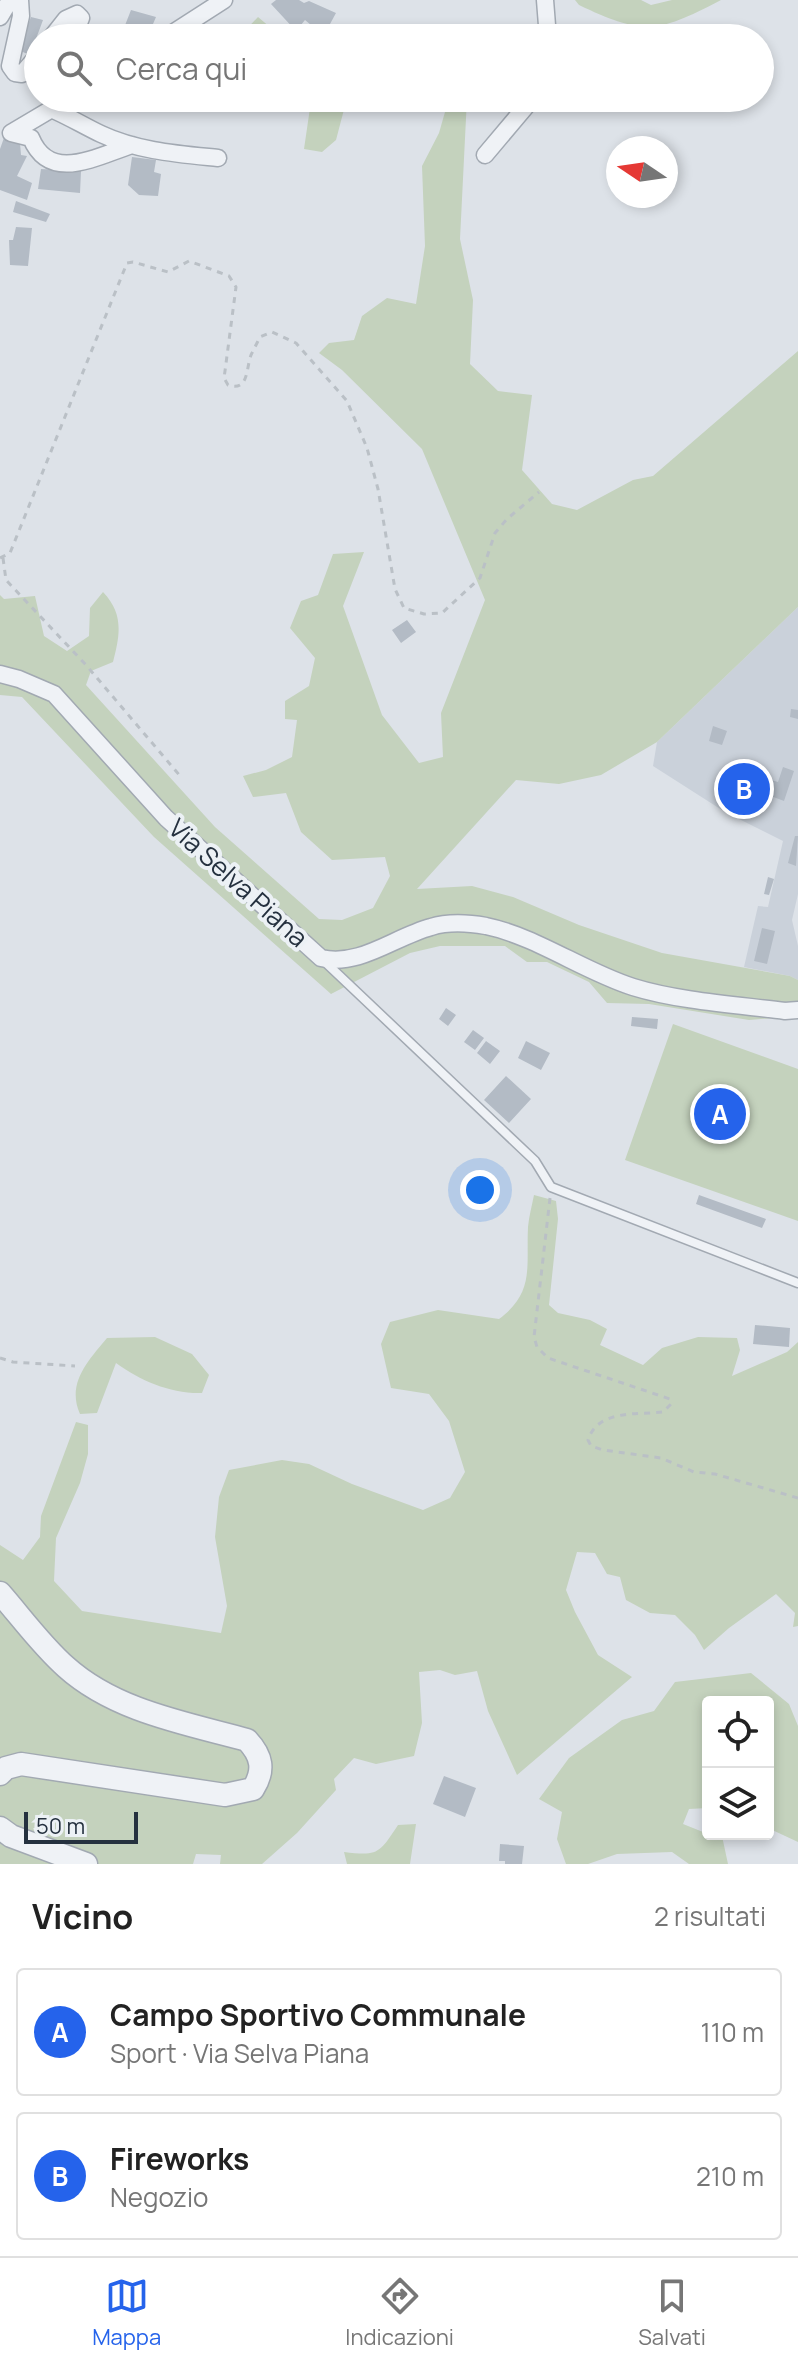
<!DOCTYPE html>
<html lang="it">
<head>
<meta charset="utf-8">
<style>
  body { margin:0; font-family:Manrope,sans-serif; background:#f6f6f6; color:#222 }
  .controls { position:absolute; right:24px; bottom:24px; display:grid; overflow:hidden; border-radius:8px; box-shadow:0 4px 12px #0003 }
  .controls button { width:72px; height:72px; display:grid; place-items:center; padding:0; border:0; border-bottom:2px solid #e0e0e0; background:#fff; color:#222; font:40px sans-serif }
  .compass { position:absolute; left:606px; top:136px; width:72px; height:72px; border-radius:50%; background:#fff; box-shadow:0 4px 12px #0003; rotate:283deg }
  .scale { position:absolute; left:24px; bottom:20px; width:114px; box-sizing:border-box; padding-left:8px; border:4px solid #25313f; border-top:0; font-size:22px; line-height:28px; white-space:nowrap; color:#25313f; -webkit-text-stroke:6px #ecf1f5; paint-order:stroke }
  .you { position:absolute; left:480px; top:1190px; width:28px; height:28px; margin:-20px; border:6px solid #fff; border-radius:50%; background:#1a73e8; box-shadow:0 0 0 12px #1a73e833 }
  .badge { display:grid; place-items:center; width:52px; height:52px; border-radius:50%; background:#2563eb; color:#fff; font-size:26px; font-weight:700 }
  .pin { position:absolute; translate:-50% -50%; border:4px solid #fff; box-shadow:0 2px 8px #0006 }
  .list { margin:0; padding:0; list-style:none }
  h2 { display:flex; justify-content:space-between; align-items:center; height:104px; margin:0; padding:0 32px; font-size:34px }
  h2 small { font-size:26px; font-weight:400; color:#767676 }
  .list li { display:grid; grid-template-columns:52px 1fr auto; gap:24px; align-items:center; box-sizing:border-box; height:128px; margin:0 16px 16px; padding:0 16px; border:2px solid #e0e0e0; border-radius:8px }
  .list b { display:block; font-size:30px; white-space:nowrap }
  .list p { margin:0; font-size:26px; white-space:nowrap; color:#767676 }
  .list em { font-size:26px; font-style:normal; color:#767676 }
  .icon { flex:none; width:44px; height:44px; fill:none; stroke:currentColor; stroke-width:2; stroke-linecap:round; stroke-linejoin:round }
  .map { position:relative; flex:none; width:798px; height:1864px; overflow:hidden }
  .search { position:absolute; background:#fff; box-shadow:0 4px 12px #0003; left:24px; right:24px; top:24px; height:88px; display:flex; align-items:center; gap:20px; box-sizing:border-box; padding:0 28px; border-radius:44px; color:#767676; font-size:30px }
  .sheet { height:392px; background:#fff }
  nav { display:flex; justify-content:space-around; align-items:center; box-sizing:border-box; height:112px; border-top:2px solid #e0e0e0; background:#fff; font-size:22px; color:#767676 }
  nav a { display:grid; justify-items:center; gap:4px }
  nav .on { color:#2563eb }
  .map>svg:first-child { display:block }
  .built { fill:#cad1da }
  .green { fill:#c4d2bd }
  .building { fill:#b3bbc5 }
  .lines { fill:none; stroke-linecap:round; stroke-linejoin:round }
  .service-casing { stroke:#a2a9b2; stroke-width:11 }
  .minor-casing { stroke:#a2a9b2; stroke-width:19 }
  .tertiary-casing { stroke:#a2a9b2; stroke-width:25 }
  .path { stroke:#bac0c6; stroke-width:3; stroke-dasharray:6 6; stroke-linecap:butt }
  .service { stroke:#eff2f6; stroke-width:8 }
  .minor { stroke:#eff2f6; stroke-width:16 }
  .tertiary { stroke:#eff2f6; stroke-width:22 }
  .labels { text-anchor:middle; stroke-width:8; stroke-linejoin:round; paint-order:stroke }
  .street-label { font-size:26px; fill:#25313f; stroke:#ecf1f5 }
</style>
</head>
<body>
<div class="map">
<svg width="798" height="1864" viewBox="0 0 798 1864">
  <rect width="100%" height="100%" fill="#dde2e8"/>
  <path class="built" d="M 798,607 L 798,894 L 792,920 L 798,946 L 798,980 L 790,976 L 744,967 L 758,906 L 768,907 L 783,841 L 725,812 L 653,766 L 657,742 Z"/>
  <path class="green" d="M 575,0 L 641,0 L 651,5 L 672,0 L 721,0 C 658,33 644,36 579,5 Z
    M 258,17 L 283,38 L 238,38 Z
    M 284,98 L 347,98 L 336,140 L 322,152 L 304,149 L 310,108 Z
    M 449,98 L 467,98 L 460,239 L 473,300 L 470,364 L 498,391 L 532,395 L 522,470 L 552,504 L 577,510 L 633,480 L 653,476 L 798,351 L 798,607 L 657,742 L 601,775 L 559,784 L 516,780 L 417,889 L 472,886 L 513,897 L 579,925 L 662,953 L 790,976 L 798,980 L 798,1005 L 786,1017 L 749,1020 L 649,1004 L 607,1003 L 589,982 L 547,962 L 527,962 L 505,946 L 440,946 L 410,953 L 331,994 L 154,837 L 22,697 L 0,695 L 0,595 L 4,599 L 35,596 L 44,636 L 67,651 L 89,636 L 90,608 L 103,592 C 124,614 120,635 113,662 L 91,671 L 86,685 L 215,827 L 319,919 L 342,920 L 373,908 L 390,876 L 385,857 L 332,860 L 301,832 L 286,793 L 253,797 L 243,776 L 266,770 L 292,757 L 297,720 L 285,719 L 285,701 L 309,686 L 315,658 L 290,628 L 301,601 L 318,595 L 333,554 L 364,552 L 343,606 L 382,715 L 419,763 L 443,757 L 441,713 L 485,600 L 422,449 L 342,370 L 319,353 L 329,343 L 354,340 L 362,316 L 387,298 L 416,304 L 425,246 L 422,166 L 439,133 Z
    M 673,1024 L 798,1069 L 798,1221 L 625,1160 Z
    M 534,1195 L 556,1201 L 558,1219 L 549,1305 L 558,1313 L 590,1320 L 607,1329 L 600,1345 L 643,1365 L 662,1348 L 698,1337 L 737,1338 L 740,1350 L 732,1376 L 787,1352 L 798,1342 L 798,1626 L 793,1627 L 795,1613 L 776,1594 L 729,1628 L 704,1650 L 695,1635 L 675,1615 L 650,1613 L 626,1600 L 620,1577 L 607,1574 L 595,1553 L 577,1552 L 566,1590 L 575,1612 L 598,1655 L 632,1677 L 517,1775 L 488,1711 L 477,1671 L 455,1675 L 440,1670 L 419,1672 L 422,1723 L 414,1756 L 376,1764 L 354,1758 L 334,1779 L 336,1790 L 297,1833 L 262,1864 L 220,1864 L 221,1855 L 196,1854 L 193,1864 L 0,1864 L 0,1545 L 23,1560 L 40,1537 L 41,1516 L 76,1422 L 88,1425 L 88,1454 L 80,1483 L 56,1538 L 54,1581 L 82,1611 L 221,1633 L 227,1606 L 215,1537 L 219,1497 L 229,1470 L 282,1460 L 309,1464 L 352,1484 L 423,1510 L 450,1498 L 465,1472 L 449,1421 L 429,1394 L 391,1388 L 381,1344 L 390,1322 L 438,1310 L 499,1319 C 535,1292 526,1267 528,1227 C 529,1216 532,1205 534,1195 Z
    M 155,1337 L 192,1354 L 209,1375 L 202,1393 C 171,1394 141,1381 116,1363 L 97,1413 L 80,1414 C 66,1383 89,1360 107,1338 Z
    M 751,1673 L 789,1704 L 798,1726 L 798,1842 L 768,1828 L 768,1702 L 708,1702 L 708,1808 L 689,1809 L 683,1824 L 708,1834 L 722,1836 L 728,1864 L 689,1864 L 672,1852 L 617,1854 L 588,1864 L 566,1864 L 557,1839 L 562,1812 L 539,1799 L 569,1758 L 622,1720 L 654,1711 L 675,1682 Z
    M 416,1824 L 410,1864 L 347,1864 L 344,1852 C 378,1856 379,1854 398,1825 Z"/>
  <path class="building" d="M 276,0 L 299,0 L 304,3 L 309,1 L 336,13 L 330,24 L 311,25 L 305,20 L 296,31 L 271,4 Z
    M 131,10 L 156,17 L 147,38 L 122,33 Z
    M 31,17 L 43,20 L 30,55 L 18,50 Z
    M 145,98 L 184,98 L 183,105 L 145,101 Z
    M 5,135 L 20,143 L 21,155 L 27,156 L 17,176 L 32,183 L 27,200 L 0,190 L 0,149 Z
    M 132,157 L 156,160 L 154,172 L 161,174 L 158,196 L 139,195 L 128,185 Z
    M 41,169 L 81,171 L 80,193 L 38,189 Z
    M 16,201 L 50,214 L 46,222 L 13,212 Z
    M 16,227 L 32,228 L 28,266 L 10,265 L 9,240 L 13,240 Z
    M 407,620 L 416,632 L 401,643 L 392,630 Z
    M 791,709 L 798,710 L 798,719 L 790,717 Z
    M 713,726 L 727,731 L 722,745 L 709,741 Z
    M 783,767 L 794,771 L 784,801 L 763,793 L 768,779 L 778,782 Z
    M 795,836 L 798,836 L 796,866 L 788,863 Z
    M 768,877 L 774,879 L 769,895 L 764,894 Z
    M 762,928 L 775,931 L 767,964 L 754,961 Z
    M 446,1008 L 456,1015 L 448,1026 L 439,1019 Z
    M 632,1017 L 658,1019 L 657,1029 L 631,1026 Z
    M 473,1030 L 484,1038 L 475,1050 L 464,1042 Z
    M 486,1041 L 500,1051 L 490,1064 L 477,1053 Z
    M 526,1041 L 550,1053 L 541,1070 L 518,1058 Z
    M 506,1076 L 531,1099 L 509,1123 L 484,1100 Z
    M 699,1195 L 766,1219 L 762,1228 L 696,1204 Z
    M 755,1325 L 790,1328 L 789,1347 L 753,1344 Z
    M 444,1776 L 476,1788 L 465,1817 L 433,1804 Z
    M 500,1844 L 524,1846 L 522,1864 L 505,1864 L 505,1861 L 499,1861 Z"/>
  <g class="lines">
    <defs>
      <path id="service" d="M 324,961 L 535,1161 L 551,1187 L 798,1283"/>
      <path id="minor" d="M 20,0 L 21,16 L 10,66 L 15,73 L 22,74 L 38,55
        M 545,0 L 548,38
        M 0,17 L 10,0
        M 51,38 L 66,19 L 77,14 L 81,18 L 73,38
        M 165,38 L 224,0
        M 53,98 L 51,109 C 68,116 84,126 101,134 C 137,151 179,154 218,158
        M 11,133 L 31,138 C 50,184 97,156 132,145
        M 11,133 L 70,98
        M 485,155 L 533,98
        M 0,674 L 19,679 L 54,694 L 166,818 L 321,958 C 360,967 394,937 431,927 C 447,922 469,923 486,926 C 535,936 585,972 633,987 C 678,1001 738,1005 785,1011 L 798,1010"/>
      <path id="tertiary" d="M 0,1593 C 21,1617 42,1646 66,1667 C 115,1711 185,1723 247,1740 C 262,1756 265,1770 253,1789 L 225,1795 L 21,1764 L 6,1768 L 0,1774
        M 0,1828 L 11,1836 L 86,1864"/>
    </defs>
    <use href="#service" class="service-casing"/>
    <use href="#minor" class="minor-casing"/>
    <use href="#tertiary" class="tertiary-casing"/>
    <path class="path" d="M 0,558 L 10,553 L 127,263 L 133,262 L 168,272 L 189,261 L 229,276 L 236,287 L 225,371 L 224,378 L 228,385 C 249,392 246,368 251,355 C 254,349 257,343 260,337 L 272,332 L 296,343 L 347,401 L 367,448 L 378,489 L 395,589 L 404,608 L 424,614 L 442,613 L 480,578 L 495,533 L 507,519 L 539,492
      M 3,558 L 6,580 L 86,665 L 181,777
      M 550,1198 L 534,1337 L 537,1347 L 548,1358 L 670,1399 L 671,1404 L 663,1412 C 637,1415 598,1409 588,1440 L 591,1446 L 603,1450 L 661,1458 L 694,1472 L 715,1474 L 798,1498
      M 0,1358 L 13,1362 L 75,1366"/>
    <use href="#service" class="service"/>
    <use href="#minor" class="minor"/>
    <use href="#tertiary" class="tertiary"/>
  </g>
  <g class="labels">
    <g class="street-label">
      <text transform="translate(238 883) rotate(42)" y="9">Via Selva Piana</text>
    </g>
  </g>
</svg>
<div class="controls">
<button><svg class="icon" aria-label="locate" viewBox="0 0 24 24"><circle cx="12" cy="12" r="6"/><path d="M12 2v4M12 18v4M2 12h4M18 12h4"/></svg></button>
<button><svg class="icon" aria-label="layers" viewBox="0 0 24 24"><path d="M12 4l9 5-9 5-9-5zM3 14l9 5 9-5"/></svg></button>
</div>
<svg class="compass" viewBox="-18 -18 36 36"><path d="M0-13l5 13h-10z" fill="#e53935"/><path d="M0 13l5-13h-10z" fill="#767676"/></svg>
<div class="scale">50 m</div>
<div class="you"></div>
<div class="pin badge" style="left:720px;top:1114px">A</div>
<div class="pin badge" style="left:744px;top:789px">B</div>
<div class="search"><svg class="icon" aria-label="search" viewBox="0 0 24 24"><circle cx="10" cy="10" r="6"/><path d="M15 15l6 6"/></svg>Cerca qui</div>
</div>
<section class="sheet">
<h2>Vicino<small>2 risultati</small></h2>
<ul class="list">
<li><span class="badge">A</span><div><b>Campo Sportivo Communale</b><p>Sport · Via Selva Piana</p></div><em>110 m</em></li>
<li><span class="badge">B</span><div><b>Fireworks</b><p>Negozio</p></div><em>210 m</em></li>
</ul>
</section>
<nav>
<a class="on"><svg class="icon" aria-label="map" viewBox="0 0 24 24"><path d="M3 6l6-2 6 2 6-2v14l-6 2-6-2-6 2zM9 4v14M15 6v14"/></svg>Mappa</a>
<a><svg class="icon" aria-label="directions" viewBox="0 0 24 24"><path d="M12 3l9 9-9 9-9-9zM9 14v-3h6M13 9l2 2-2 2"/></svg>Indicazioni</a>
<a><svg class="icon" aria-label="saved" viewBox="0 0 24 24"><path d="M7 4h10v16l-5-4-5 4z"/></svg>Salvati</a>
</nav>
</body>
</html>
